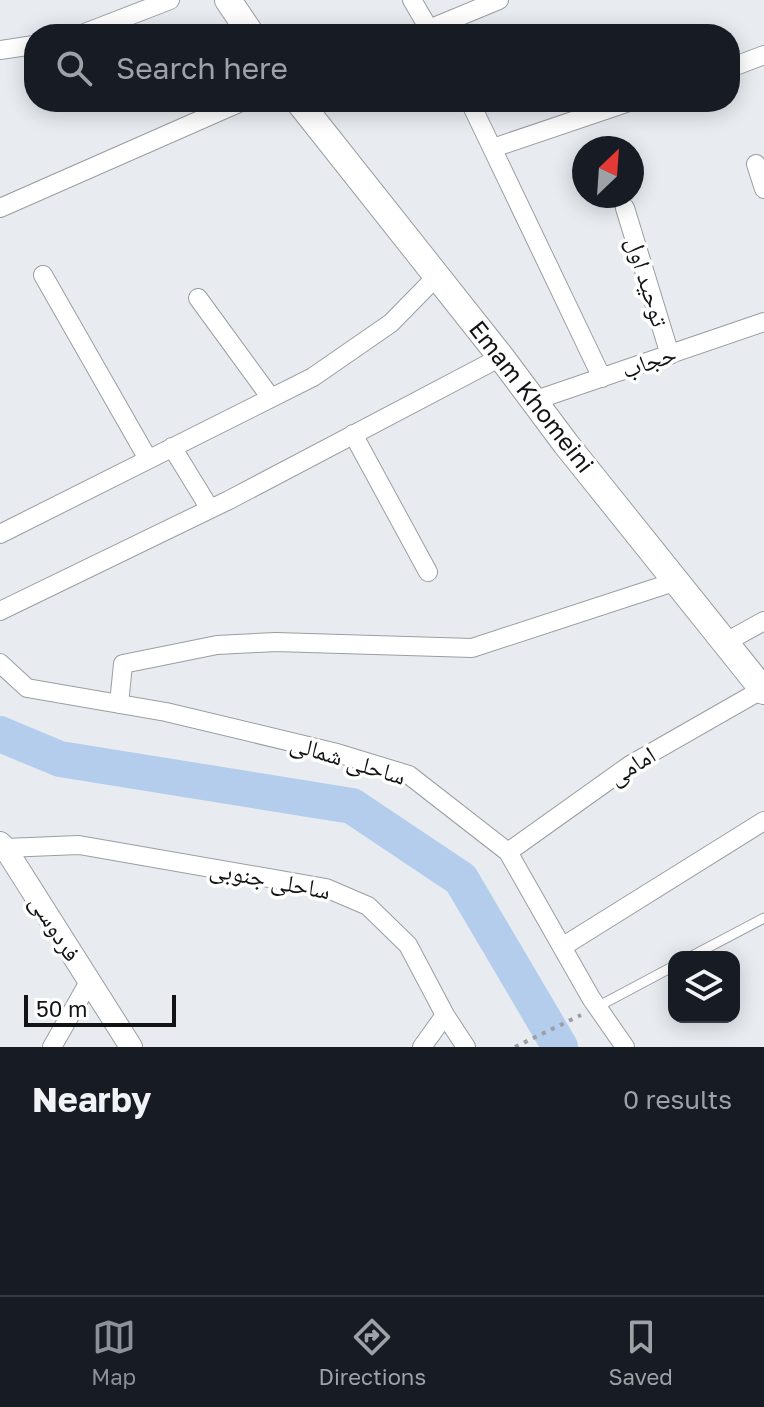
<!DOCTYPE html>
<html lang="en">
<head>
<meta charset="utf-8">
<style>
  body { margin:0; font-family:"Golos Text","Noto Naskh Arabic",sans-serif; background:#242831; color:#f1f3f6 }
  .controls { position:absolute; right:24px; bottom:24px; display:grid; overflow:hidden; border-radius:16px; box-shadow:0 4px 20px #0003 }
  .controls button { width:72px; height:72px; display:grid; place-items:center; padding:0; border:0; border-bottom:2px solid #363941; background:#171b24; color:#f1f3f6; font:40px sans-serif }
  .compass { position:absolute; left:572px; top:136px; width:72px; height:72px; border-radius:50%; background:#171b24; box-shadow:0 4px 20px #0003; rotate:25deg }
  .scale { position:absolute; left:24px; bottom:20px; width:152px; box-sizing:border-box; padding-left:8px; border:4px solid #121314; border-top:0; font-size:22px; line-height:28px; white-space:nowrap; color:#121314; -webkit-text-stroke:6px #fff; paint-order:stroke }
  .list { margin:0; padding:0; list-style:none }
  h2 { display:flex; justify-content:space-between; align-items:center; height:104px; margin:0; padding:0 32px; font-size:34px }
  h2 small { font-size:26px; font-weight:400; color:#9ea1a6 }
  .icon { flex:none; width:44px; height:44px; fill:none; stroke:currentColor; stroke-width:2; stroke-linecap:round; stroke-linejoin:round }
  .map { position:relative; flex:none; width:764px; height:1047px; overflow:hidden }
  .search { position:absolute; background:#171b24; box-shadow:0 4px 20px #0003; left:24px; right:24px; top:24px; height:88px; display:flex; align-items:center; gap:20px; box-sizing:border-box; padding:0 28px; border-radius:32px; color:#9ea1a6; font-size:30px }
  .sheet { height:248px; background:#171b24 }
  nav { display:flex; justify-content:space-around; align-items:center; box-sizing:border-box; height:112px; border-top:2px solid #363941; background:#171b24; font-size:22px; color:#9ea1a6 }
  nav a { display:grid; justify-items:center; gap:4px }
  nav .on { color:#8c9099 }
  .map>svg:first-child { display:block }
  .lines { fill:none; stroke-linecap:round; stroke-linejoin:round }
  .river { stroke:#b5cded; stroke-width:36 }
  .service-casing { stroke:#9a9ea2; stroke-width:11 }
  .minor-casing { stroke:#9a9ea2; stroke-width:20 }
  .tertiary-casing { stroke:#9a9ea2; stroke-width:24 }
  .secondary-casing { stroke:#9a9ea2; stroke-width:28 }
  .path { stroke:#9b9ea2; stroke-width:4; stroke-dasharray:4 6; stroke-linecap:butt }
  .service { stroke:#fff; stroke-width:9 }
  .minor { stroke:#fff; stroke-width:18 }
  .tertiary { stroke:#fff; stroke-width:22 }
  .secondary { stroke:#fff; stroke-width:26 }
  .labels { text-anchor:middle; stroke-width:7; stroke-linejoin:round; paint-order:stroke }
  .street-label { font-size:24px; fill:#121314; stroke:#fff }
</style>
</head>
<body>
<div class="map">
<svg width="764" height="1047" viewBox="0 0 764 1047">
  <rect width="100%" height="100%" fill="#e8ecf1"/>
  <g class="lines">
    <path class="river" d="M 0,734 L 60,759 L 352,806 L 461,879 L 560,1047"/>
    <defs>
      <path id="service" d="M 690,957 L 764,918
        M 597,1007 L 674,966"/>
      <path id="minor" d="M 412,0 L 432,34
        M 429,29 L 499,0
        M 82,34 L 170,0
        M 0,50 L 34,45
        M 730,68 L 764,55
        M 470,102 L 602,378
        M 493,148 L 629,102
        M 756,164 L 764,189
        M 0,208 L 241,102
        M 625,208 L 670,355
        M 43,275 L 148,459
        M 198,298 L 271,398
        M 533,401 L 764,322
        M 353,434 L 428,572
        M 172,447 L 210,509
        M 0,534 L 313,377 L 391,323 L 437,276
        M 0,611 L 229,500 L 501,357
        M 726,642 L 764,621
        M 0,663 L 27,688 L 166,712 L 337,753 L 409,775 L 508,852 L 591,998 L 625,1047
        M 119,704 L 123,664 L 217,645 L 276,642 L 472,648 L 677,581
        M 5,848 L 79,845 L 326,888 L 368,906 L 408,945 L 445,1015 L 466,1047
        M 508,852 L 630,765 L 763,689
        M 562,947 L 764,821
        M 52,1047 L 89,982
        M 422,1047 L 445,1015"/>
      <path id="tertiary" d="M 0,843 L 5,848 L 131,1047"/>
      <path id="secondary" d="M 228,0 L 251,34
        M 299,102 L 501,357 L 566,444 L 764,691"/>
    </defs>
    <use href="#service" class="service-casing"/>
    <use href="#minor" class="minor-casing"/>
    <use href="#tertiary" class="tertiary-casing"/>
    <use href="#secondary" class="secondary-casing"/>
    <path class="path" d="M 515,1047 L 581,1015"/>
    <use href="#service" class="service"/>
    <use href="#minor" class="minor"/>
    <use href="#tertiary" class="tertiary"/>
    <use href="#secondary" class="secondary"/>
  </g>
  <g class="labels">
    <g class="street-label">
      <text transform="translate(647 282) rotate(73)" y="8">توحید اول</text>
      <text transform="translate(649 362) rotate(-19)" y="8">حجاب</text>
      <text transform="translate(531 397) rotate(52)" y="8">Emam Khomeini</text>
      <text transform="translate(348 760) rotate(17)" y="8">ساحلی شمالی</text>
      <text transform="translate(632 766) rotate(-32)" y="8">امامی</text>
      <text transform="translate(270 880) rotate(11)" y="8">ساحلی جنوبی</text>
      <text transform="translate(55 928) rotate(58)" y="8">فردوسی</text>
    </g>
  </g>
</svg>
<div class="controls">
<button><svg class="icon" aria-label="layers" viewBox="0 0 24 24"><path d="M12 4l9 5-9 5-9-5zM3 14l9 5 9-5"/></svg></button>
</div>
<svg class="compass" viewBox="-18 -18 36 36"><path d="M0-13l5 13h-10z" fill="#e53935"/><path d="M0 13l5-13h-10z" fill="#9ea1a6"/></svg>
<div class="scale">50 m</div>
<div class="search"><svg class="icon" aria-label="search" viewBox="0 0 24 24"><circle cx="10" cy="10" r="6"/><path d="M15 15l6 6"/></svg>Search here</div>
</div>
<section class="sheet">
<h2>Nearby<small>0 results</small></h2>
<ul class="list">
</ul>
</section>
<nav>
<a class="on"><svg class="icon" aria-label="map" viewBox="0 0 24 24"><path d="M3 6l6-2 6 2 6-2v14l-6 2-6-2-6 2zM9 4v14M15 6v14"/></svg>Map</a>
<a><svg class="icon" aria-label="directions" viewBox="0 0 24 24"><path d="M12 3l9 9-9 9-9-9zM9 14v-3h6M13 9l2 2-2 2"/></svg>Directions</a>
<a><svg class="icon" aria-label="saved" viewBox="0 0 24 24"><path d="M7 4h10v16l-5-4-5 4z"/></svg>Saved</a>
</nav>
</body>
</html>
